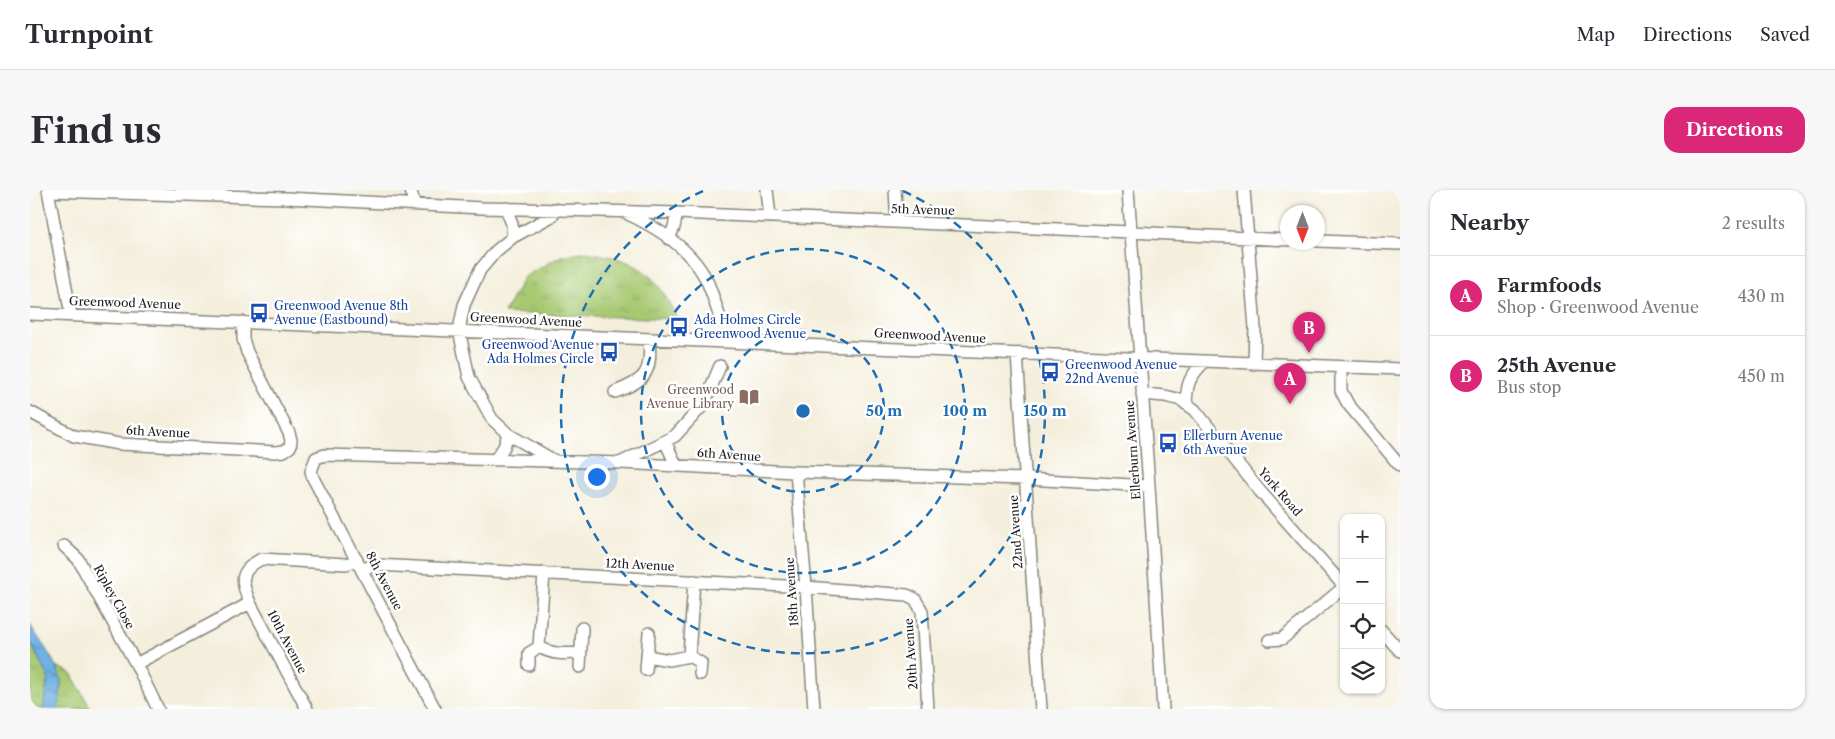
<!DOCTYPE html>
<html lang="en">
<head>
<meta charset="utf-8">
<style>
  body { margin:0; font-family:"Libre Caslon Text",serif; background:#f7f7f7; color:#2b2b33 }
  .controls { position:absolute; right:15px; bottom:15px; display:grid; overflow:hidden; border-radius:10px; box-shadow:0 1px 4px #0004 }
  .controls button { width:45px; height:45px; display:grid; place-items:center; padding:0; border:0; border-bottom:1px solid #e1e1e2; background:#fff; color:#2b2b33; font:25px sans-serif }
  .compass { position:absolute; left:1250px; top:15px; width:45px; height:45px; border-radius:50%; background:#fff; box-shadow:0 1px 4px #0004; rotate:180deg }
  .you { position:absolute; left:566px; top:286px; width:18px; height:18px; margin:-12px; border:4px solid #fff; border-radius:50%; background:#1a73e8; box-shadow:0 0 0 8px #1a73e833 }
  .badge { display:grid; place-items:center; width:32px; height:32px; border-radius:50%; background:#db2777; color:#fff; font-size:16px; font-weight:700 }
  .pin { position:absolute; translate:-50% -41px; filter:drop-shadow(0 1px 2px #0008) }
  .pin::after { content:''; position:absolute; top:26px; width:18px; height:15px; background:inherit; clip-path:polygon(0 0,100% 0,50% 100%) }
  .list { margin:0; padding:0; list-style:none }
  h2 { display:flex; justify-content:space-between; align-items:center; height:65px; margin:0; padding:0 20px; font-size:21px }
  h2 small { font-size:16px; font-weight:400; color:#7c7c81 }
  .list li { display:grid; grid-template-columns:32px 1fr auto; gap:15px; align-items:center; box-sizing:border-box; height:80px; padding:0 20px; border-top:1px solid #e1e1e2 }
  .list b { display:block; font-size:19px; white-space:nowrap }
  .list p { margin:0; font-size:16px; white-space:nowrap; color:#7c7c81 }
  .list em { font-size:16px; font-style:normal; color:#7c7c81 }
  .icon { flex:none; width:28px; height:28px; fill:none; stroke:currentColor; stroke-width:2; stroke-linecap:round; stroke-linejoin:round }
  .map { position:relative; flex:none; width:1370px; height:519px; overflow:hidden; border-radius:15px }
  header { display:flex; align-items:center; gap:30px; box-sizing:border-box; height:70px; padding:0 25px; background:#fff; border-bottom:1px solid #e1e1e2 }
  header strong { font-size:24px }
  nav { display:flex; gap:28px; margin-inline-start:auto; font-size:18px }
  .intro { display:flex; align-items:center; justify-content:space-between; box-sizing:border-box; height:120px; padding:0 30px }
  h1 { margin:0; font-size:35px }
  .button { padding:12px 22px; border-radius:15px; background:#db2777; color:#fff; font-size:18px; font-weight:700 }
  main { display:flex; gap:30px; padding:0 30px }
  aside { flex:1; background:#fff; border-radius:15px; box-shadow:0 1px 4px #0004 }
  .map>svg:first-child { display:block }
  .grass { fill:url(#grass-tufts); stroke:#627247 }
  .water { fill:url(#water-ripples); stroke:#456680 }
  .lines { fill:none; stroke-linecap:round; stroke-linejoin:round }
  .minor-casing { stroke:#88867c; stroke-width:14 }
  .minor { stroke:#fff; stroke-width:11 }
  .ring { fill:none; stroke:#1f6fb2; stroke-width:2.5; stroke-dasharray:9 6 }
  .labels { text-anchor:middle; stroke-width:5; stroke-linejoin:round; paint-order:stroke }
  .street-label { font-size:12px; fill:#1c1c1c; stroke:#fff }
  .transit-label { font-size:12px; fill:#164399; stroke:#fff; text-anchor:start }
  .education-label { font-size:12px; fill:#785e54; stroke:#fff; text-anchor:end }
  .centre { fill:#1f6fb2; stroke:#fff; stroke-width:2.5 }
  .ring-label { font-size:15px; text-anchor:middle; font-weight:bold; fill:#1f6fb2; stroke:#fff; stroke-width:5; stroke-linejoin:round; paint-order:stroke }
</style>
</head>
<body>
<header>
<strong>Turnpoint</strong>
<nav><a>Map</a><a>Directions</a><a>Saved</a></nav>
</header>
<div class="intro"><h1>Find us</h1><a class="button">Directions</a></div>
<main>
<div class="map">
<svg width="1370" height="519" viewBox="0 0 1370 519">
  <defs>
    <pattern id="grass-tufts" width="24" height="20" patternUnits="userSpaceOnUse" patternTransform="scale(1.25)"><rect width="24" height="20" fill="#a7c972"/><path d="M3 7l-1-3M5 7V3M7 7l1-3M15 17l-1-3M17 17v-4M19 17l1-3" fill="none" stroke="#8fac62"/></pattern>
    <pattern id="water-ripples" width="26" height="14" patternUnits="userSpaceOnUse" patternTransform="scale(1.25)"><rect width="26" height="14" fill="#6eb1e3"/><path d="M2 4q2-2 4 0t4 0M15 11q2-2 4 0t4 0" fill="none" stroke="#5a8fb7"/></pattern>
  </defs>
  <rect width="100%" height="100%" fill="#fff"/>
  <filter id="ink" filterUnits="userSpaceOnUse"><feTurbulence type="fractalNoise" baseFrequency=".02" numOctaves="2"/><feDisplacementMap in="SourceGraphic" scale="10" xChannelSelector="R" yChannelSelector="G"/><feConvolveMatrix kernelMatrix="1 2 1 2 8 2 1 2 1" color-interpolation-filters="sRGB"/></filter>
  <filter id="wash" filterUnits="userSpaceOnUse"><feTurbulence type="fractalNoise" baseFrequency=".0096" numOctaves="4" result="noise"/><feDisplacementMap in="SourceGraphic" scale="20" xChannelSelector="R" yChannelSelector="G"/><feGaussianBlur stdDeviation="1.12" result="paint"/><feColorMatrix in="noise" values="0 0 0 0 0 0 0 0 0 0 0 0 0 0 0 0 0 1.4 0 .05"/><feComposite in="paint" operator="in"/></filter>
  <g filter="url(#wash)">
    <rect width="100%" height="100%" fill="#f4efdd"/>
    <path class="grass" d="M 553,62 C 605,68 626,81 647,129 L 474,123 L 494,87 L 531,66 Z
      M 0,451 L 18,488 L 13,519 L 0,519 Z
      M 26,476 L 41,483 L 61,519 L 28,519 L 31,492 Z"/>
    <path class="water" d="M 0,434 C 9,452 27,470 31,491 C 32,499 29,510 28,519 L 13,519 L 18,488 L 0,451 Z"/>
  </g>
  <g filter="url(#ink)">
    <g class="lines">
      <defs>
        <path id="minor" d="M 18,0 L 41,125
          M 381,0 L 384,15
          M 737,0 L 740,27
          M 865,0 L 867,32
          M 1098,0 L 1119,296 L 1133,519
          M 1214,0 L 1225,138 L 1224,174
          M 18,1 L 256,8 L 452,18 L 647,23 L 1101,42 L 1258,50
          M 476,18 L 482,34 L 483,47
          M 524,19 L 522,26 L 483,47 L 466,61 L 450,80 L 434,115 L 429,140 L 439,187 L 462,229 L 478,244 L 525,271
          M 598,24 C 628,38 659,58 675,87 C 682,100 686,117 691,131
          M 639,49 L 644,37 L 647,23
          M 1288,51 L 1370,54
          M 0,124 L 1370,179
          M 987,164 L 1011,519
          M 1311,178 L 1311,201 L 1318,214 L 1370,276
          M 585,202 C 616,190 622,183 619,149
          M 1112,204 L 1135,206 L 1151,210 L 1165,220 L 1229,300 L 1314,396
          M 1156,214 C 1157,192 1159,188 1174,172
          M 0,222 L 44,246 L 89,254 L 246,262 L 254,261 L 260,257 L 261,250 L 259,243 L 217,162 L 213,149 L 213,132
          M 635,251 L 646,275
          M 465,270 L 474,257 L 478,244
          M 592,272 L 645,246 L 674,214 L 690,176
          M 766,282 L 776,397 L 784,519
          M 34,356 L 48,369 L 106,474 L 128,519
          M 332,379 L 346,375 L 776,397 L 877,405 L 885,409 L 892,421 L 898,519
          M 664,391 L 659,466 L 671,473 L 670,484
          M 1351,440 L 1370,461
          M 1239,450 L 1252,449 L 1314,397
          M 509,457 C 524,465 534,464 550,463
          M 617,466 L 639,470 L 659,466
          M 106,474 L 220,413
          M 499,475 L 499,463 L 509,457 L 514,383
          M 550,477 L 552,438
          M 616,480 L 619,443
          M 277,519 L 220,413 C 211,391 208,382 231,369 L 316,374 L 327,370
          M 405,519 L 283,288 L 281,281 L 286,268 L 295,265 L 591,273 L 766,282 L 997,289 L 1119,296"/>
      </defs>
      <use href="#minor" class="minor-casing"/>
      <use href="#minor" class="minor"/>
    </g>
  </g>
  <g class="ring">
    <circle cx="773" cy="221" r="81"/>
    <circle cx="773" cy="221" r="162"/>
    <path d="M873 1A242 242 0 1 1 673 1"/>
  </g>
  <defs>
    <symbol id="bus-bare" viewBox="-9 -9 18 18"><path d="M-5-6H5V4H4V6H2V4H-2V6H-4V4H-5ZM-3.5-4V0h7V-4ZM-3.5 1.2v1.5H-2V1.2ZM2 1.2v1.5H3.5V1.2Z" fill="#1a4fb4" stroke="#fff" stroke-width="2.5" paint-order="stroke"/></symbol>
    <symbol id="library-bare" viewBox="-9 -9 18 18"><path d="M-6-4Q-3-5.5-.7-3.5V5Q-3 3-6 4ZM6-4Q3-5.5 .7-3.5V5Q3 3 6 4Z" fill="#8d6e63" stroke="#fff" stroke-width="2.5" paint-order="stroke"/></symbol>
  </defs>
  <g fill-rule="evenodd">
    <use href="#bus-bare" x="215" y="109" width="28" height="28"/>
    <use href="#bus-bare" x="635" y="123" width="28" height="28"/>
    <use href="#bus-bare" x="565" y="148" width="28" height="28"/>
    <use href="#bus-bare" x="1006" y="168" width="28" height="28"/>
    <use href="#library-bare" x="705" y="193" width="28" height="28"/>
    <use href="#bus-bare" x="1124" y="239" width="28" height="28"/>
  </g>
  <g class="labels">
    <g class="street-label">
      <text transform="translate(893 20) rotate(2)" y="4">5th Avenue</text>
      <text transform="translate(95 113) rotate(2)" y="4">Greenwood Avenue</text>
      <text transform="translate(496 130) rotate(3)" y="4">Greenwood Avenue</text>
      <text transform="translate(900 146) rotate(3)" y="4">Greenwood Avenue</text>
      <text transform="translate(128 242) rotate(3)" y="4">6th Avenue</text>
      <text transform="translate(1103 260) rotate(-94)" y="4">Ellerburn Avenue</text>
      <text transform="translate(699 265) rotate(4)" y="4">6th Avenue</text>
      <text transform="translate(1250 302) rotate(49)" y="4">York Road</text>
      <text transform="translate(986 342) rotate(-94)" y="4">22nd Avenue</text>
      <text transform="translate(610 375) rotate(3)" y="4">12th Avenue</text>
      <text transform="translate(354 391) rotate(62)" y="4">8th Avenue</text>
      <text transform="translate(762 402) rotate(-94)" y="4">18th Avenue</text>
      <text transform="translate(84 407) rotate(61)" y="4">Ripley Close</text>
      <text transform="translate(257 452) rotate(62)" y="4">10th Avenue</text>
      <text transform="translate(881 464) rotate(-94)" y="4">20th Avenue</text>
    </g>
    <g class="transit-label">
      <text x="244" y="120">Greenwood Avenue 8th<tspan x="244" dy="14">Avenue (Eastbound)</tspan></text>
      <text x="664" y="134">Ada Holmes Circle<tspan x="664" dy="14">Greenwood Avenue</tspan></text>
      <text x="564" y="159" text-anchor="end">Greenwood Avenue<tspan x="564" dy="14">Ada Holmes Circle</tspan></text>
      <text x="1035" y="179">Greenwood Avenue<tspan x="1035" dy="14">22nd Avenue</tspan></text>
      <text x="1153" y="250">Ellerburn Avenue<tspan x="1153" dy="14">6th Avenue</tspan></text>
    </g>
    <g class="education-label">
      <text x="704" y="204">Greenwood<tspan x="704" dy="14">Avenue Library</tspan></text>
    </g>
  </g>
  <circle cx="773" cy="221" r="8" class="centre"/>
  <g class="ring-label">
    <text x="854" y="226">50 m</text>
    <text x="935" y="226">100 m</text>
    <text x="1015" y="226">150 m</text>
  </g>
</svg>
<div class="controls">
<button>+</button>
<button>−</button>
<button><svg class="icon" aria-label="locate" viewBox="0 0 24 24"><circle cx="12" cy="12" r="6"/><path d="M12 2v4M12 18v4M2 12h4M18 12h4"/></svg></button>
<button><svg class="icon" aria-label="layers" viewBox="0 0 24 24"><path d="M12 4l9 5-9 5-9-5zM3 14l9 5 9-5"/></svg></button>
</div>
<svg class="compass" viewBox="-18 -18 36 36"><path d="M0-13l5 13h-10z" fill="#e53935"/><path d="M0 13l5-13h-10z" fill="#7c7c81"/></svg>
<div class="you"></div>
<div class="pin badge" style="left:1260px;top:214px">A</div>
<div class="pin badge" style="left:1279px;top:163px">B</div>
</div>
<aside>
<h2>Nearby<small>2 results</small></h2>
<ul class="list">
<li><span class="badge">A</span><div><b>Farmfoods</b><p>Shop · Greenwood Avenue</p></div><em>430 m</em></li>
<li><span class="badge">B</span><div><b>25th Avenue</b><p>Bus stop</p></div><em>450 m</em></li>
</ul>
</aside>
</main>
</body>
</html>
